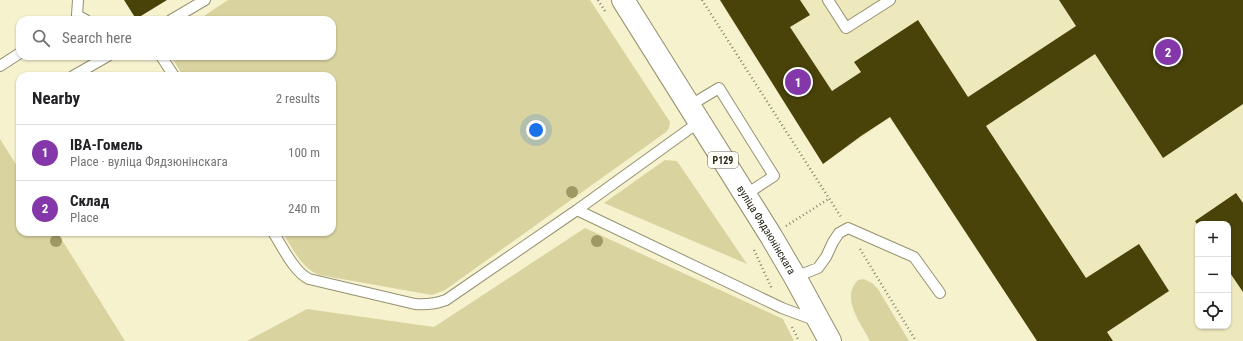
<!DOCTYPE html>
<html lang="en">
<head>
<meta charset="utf-8">
<style>
  body { margin:0; font-family:"Roboto Condensed",sans-serif; background:#f2f2f2; color:#202124 }
  .controls { position:absolute; right:12px; bottom:12px; display:grid; overflow:hidden; border-radius:8px; box-shadow:0 1px 3px #0004 }
  .controls button { width:36px; height:36px; display:grid; place-items:center; padding:0; border:0; border-bottom:1px solid #e0e0e0; background:#fff; color:#202124; font:20px sans-serif }
  .you { position:absolute; left:536px; top:130px; width:14px; height:14px; margin:-10px; border:3px solid #fff; border-radius:50%; background:#1a73e8; box-shadow:0 0 0 6px #1a73e833 }
  .badge { display:grid; place-items:center; width:26px; height:26px; border-radius:50%; background:#8337a9; color:#fff; font-size:13px; font-weight:700 }
  .pin { position:absolute; translate:-50% -50%; border:2px solid #fff; box-shadow:0 1px 4px #0006 }
  .list { margin:0; padding:0; list-style:none }
  h2 { display:flex; justify-content:space-between; align-items:center; height:52px; margin:0; padding:0 16px; font-size:17px }
  h2 small { font-size:13px; font-weight:400; color:#757577 }
  .list li { display:grid; grid-template-columns:26px 1fr auto; gap:12px; align-items:center; box-sizing:border-box; height:56px; padding:0 16px; border-top:1px solid #e0e0e0 }
  .list b { display:block; font-size:15px; white-space:nowrap }
  .list p { margin:0; font-size:13px; white-space:nowrap; color:#757577 }
  .list em { font-size:13px; font-style:normal; color:#757577 }
  .icon { flex:none; width:22px; height:22px; fill:none; stroke:currentColor; stroke-width:2; stroke-linecap:round; stroke-linejoin:round }
  .map { position:relative; flex:none; width:1243px; height:341px; overflow:hidden }
  .search { position:absolute; background:#fff; box-shadow:0 1px 3px #0004; left:16px; top:16px; width:320px; height:44px; display:flex; align-items:center; gap:10px; box-sizing:border-box; padding:0 14px; border-radius:12px; color:#757577; font-size:15px }
  .panel { position:absolute; background:#fff; box-shadow:0 1px 3px #0004; left:16px; top:72px; width:320px; height:164px; border-radius:12px }
  .map>svg:first-child { display:block }
  .built { fill:#eee9bd; fill-rule:evenodd }
  .green { fill:#d9d39f }
  .building { fill:#49430a }
  .lines { fill:none; stroke-linecap:round; stroke-linejoin:round }
  .lane-casing { stroke:#94916f; stroke-width:12 }
  .primary-casing { stroke:#94916f; stroke-width:24 }
  .path { stroke:#86836b; stroke-width:2.5; stroke-dasharray:1 3; stroke-linecap:butt }
  .lane { stroke:#fff; stroke-width:10 }
  .primary { stroke:#fff; stroke-width:22 }
  .tree { fill:#9e9864 }
  .labels { text-anchor:middle; stroke-width:4; stroke-linejoin:round; paint-order:stroke }
  .shield { fill:#fffef7; stroke:#68675b; stroke-width:1 }
  .shield-label { font-size:10px; font-weight:bold; fill:#282618 }
  .street-label { font-size:11px; fill:#282618; stroke:#fffef7 }
</style>
</head>
<body>
<div class="map">
<svg width="1243" height="341" viewBox="0 0 1243 341">
  <rect width="100%" height="100%" fill="#f6f2ce"/>
  <path class="built" d="M 719,0 L 1243,0 L 1243,341 L 1037,341 L 890,118 L 823,164 ZM 1198,224 L 1228,224 L 1228,326 L 1198,326 Z"/>
  <path class="green" d="M 228,0 L 590,0 L 670,122 L 669,128 L 666,132 L 445,290 L 432,295 L 319,275 C 301,268 292,247 282,232 L 332,232 L 332,76 L 183,76 L 171,56 L 332,56 L 332,20 L 198,20 Z
    M 0,139 L 20,171 L 20,232 L 57,232 L 125,341 L 0,341 Z
    M 665,160 L 677,161 L 747,264 L 604,203 Z
    M 585,228 L 783,319 L 794,341 L 247,341 L 307,309 L 434,327 Z
    M 864,279 L 872,283 L 878,289 L 909,341 L 870,341 C 861,323 840,298 858,280 Z"/>
  <path class="building" d="M 124,0 L 167,0 L 136,19 Z
    M 720,0 L 800,0 L 810,15 L 790,27 L 832,91 L 861,72 L 854,62 L 918,20 L 968,97 L 1076,26 L 1059,0 L 1243,0 L 1243,104 L 1163,158 L 1095,54 L 986,126 L 1086,278 L 1139,244 L 1169,291 L 1107,332 L 1113,341 L 1037,341 L 890,117 L 861,136 L 823,164 Z
    M 1236,193 L 1243,203 L 1243,292 L 1228,270 L 1228,224 L 1198,224 L 1198,226 L 1195,221 Z"/>
  <g class="lines">
    <defs>
      <path id="lane" d="M 78,0 L 77,15 L 86,20
        M 828,0 L 846,28 L 890,0
        M 171,20 L 205,0
        M 161,56 L 174,76
        M 0,66 L 20,53
        M 73,76 L 108,56
        M 689,106 L 719,88 L 774,176 L 745,195
        M 577,210 L 782,308 L 817,321
        M 273,232 C 282,246 294,272 309,279 L 415,304 C 427,305 435,304 446,300 L 577,210 L 699,122
        M 795,277 L 818,268 L 826,257 L 833,242 L 839,233 L 848,228 L 914,257 L 940,293"/>
      <g id="primary">
        <path id="s1" d="M 623,0 L 771,236 L 795,277 L 830,341"/>
      </g>
    </defs>
    <use href="#lane" class="lane-casing"/>
    <use href="#primary" class="primary-casing"/>
    <path class="path" d="M 598,0 L 605,11
      M 702,0 L 841,217
      M 786,226 L 830,198
      M 860,249 L 916,341
      M 754,250 L 772,289
      M 792,327 L 799,341"/>
    <use href="#lane" class="lane"/>
    <use href="#primary" class="primary"/>
  </g>
  <g class="tree">
    <circle cx="572" cy="192" r="6"/>
    <circle cx="56" cy="241" r="6"/>
    <circle cx="597" cy="241" r="6"/>
  </g>
  <g class="labels">
    <rect class="shield" x="708" y="152" width="30" height="16" rx="3"/>
    <g class="shield-label">
      <text x="723" y="164">Р129</text>
    </g>
    <g class="street-label">
      <text dy="4" stroke="none"><textPath href="#s1" startOffset="271">вуліца Фядзюнінскага</textPath></text>
    </g>
  </g>
</svg>
<div class="controls">
<button>+</button>
<button>−</button>
<button><svg class="icon" aria-label="locate" viewBox="0 0 24 24"><circle cx="12" cy="12" r="6"/><path d="M12 2v4M12 18v4M2 12h4M18 12h4"/></svg></button>
</div>
<div class="you"></div>
<div class="pin badge" style="left:798px;top:82px">1</div>
<div class="pin badge" style="left:1168px;top:52px">2</div>
<div class="search"><svg class="icon" aria-label="search" viewBox="0 0 24 24"><circle cx="10" cy="10" r="6"/><path d="M15 15l6 6"/></svg>Search here</div>
<section class="panel">
<h2>Nearby<small>2 results</small></h2>
<ul class="list">
<li><span class="badge">1</span><div><b>IBA-Гомель</b><p>Place · вуліца Фядзюнінскага</p></div><em>100 m</em></li>
<li><span class="badge">2</span><div><b>Склад</b><p>Place</p></div><em>240 m</em></li>
</ul>
</section>
</div>
</body>
</html>
